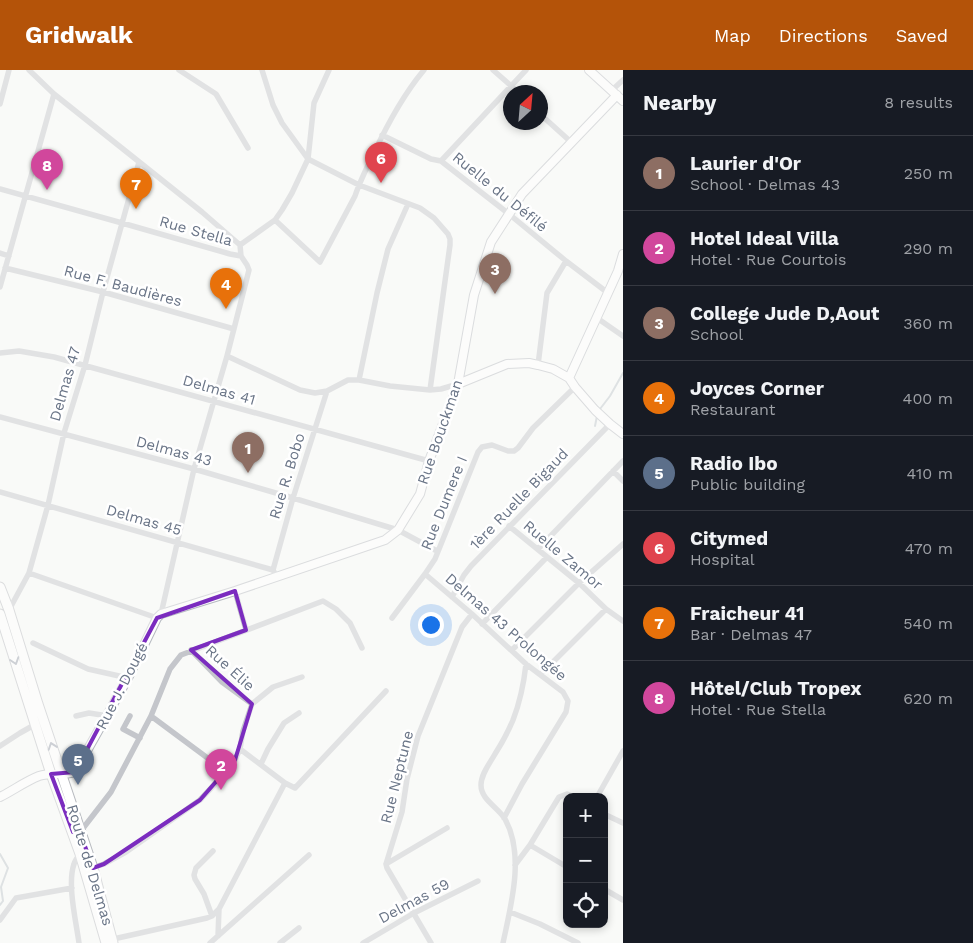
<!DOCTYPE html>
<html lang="en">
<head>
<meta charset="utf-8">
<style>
  body { margin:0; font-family:"Work Sans",sans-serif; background:#20242c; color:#f1f3f6 }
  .controls { position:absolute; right:15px; bottom:15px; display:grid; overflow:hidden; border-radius:10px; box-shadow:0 2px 8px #0003 }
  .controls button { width:45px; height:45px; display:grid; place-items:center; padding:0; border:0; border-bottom:1px solid #363941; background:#171b24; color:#f1f3f6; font:25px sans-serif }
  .compass { position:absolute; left:503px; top:15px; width:45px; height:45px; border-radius:50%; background:#171b24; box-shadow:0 2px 8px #0003; rotate:26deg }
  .you { position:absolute; left:430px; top:554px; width:18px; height:18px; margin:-12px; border:4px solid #fff; border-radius:50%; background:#1a73e8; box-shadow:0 0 0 8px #1a73e833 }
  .badge { display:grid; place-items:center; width:32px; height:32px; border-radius:50%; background:#b45309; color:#fff; font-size:16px; font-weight:700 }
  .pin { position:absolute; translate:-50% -41px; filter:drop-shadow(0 1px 2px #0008) }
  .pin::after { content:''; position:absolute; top:26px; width:18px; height:15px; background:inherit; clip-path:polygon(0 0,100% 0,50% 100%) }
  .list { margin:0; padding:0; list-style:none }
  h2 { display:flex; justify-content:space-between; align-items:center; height:65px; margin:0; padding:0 20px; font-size:21px }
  h2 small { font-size:16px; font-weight:400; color:#9ea1a6 }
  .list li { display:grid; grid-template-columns:32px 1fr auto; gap:15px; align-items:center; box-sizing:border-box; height:75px; padding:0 20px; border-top:1px solid #363941 }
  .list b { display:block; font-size:19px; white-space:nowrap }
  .list p { margin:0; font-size:16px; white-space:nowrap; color:#9ea1a6 }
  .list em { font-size:16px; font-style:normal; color:#9ea1a6 }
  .icon { flex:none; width:28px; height:28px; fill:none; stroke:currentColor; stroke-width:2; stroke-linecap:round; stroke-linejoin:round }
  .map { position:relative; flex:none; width:623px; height:873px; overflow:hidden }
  header { display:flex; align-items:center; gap:30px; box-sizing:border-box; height:70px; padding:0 25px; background:#b45309; color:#fff }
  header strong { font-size:24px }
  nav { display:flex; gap:28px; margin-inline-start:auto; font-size:18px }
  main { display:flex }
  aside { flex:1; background:#171b24 }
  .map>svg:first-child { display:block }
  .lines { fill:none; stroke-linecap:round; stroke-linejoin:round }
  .stream { stroke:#bdc5cb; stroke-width:2 }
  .secondary-casing { stroke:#b6bac0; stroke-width:10 }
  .primary-casing { stroke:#b7babf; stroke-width:11 }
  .street { stroke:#c4c6cb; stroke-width:5.5 }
  .secondary { stroke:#fff; stroke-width:8 }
  .primary { stroke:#fff; stroke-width:9 }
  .oneway { stroke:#979eab }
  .marked { fill:none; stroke:#7b2cbf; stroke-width:4; stroke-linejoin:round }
  .labels { text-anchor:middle; stroke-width:5; stroke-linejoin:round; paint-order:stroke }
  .street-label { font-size:15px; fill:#6a7587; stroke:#fff }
</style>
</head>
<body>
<header>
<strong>Gridwalk</strong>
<nav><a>Map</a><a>Directions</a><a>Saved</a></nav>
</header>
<main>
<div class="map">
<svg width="623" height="873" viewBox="0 0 623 873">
  <rect width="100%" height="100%" fill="#f9faf8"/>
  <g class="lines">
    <path class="stream" d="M 600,339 L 610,326 L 623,303
      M 595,356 L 597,346
      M 0,784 L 8,798 L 1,817 L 3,831 L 0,835"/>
    <defs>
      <path id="secondary" d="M 589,0 L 623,31
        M 569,308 L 618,201 L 623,184
        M 458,314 L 507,294 L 529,293 L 538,295 L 553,299 L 569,308 L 575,317 L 595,340 L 610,354 L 623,364
        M 0,727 C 12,721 26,711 39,706 C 51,702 63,706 75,702 L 128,608 L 157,548 L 161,544 L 235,521 L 385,470 L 398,460 L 420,424 L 429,391 L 458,314 L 474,225 L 491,172 L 522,124 L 617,25"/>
      <path id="primary" d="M 0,517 L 9,540 L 38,634 L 93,798 L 113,873
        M 0,544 L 51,704 L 80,784 L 106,873"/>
    </defs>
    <use href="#secondary" class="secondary-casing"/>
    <use href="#primary" class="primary-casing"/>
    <path class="street" d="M 29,0 L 54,24 L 202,142 L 240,175
      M 179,0 L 216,24 L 248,78
      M 262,0 L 273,35 L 282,53 L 308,89 L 359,115 L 420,138 L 434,148 L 448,164 L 450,169 L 450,175 L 430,320
      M 493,0 L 518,22
      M 611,21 L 623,10
      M 0,34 L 9,0
      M 540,44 L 571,72
      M 382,65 L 431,89 L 441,91 L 509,144 L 566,191 L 608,223
      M 441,91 L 526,0
      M 0,119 L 122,153 L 230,184 L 241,186
      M 275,150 L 320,192 L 355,126 C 360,111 367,97 374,83 C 388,53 403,25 424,0
      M 240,175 L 275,150 L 282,140 L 292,123 L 308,89 L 314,33 L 329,0
      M 0,183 L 9,186
      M 5,198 L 103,222 L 234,259
      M 0,217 L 54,24
      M 597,248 L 623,266
      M 0,283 L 19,281 L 54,287 L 429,391
      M 227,286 L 300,320 L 315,323 L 327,321 L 348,310 L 359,310 L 390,316 L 430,320 L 441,319 L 458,314
      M 538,295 L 547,223 L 566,191
      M 359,310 L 377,223 L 388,179 L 408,134
      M 0,347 L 194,399 L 293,428 L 398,460 L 437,481
      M 613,401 L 623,411
      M 0,422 L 273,500 L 277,507
      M 509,456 L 579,513 L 606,539 L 623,551
      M 538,479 L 623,391
      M 273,500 L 293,428 L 327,321
      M 29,503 L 157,548
      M 425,504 L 472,544 L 526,594 L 563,622 L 568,631 L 566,642 L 522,714 L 504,748
      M 235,521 L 246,560
      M 452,527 L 464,505 L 471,496 L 610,354
      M 9,540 L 29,503 L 48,435 L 64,363 L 85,295 L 103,222 L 139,92
      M 161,544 L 194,399 L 227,286 L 249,200 L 247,195 L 241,186 L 240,175
      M 392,548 L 425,504 L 435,489 L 478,382 L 482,377 L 492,375 L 508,381 L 514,381 L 518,378 L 533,358 L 575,317
      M 482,554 L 547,487
      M 33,573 L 88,599 L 128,608
      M 191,580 L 222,612 L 252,634
      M 512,580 L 579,513 L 623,474
      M 541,604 L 606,539
      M 76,646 L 89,643 L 108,646
      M 130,646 L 123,659 L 140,668
      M 151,646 L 225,701
      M 0,676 L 20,663 L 36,654
      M 240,679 L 285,713 L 295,718 L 386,621
      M 261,694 L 268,679 L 284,653 L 299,643
      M 597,727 L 623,681
      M 604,744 L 623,753
      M 77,761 L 84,757 L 111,722 L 151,646 L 170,599 L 181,585 L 323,531 L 336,539 L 350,553 L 362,578
      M 530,775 L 567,797
      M 386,794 L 447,758
      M 515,795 L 530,775 L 559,727 L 567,724 L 574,727
      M 92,798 L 104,794 L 126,782 L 200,730 L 215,714 L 235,690 L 240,679 L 243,661 L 252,634 L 273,617 L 302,607
      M 604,819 L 623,830
      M 510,842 L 540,854 L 578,873
      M 212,846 L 204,824 L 195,809 L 194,805 L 196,798 L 213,781
      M 0,850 L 16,828 L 72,818
      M 218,866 L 219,839
      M 109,870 L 207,848 L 212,846 L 219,839 L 285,713
      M 79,873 C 76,851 67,814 74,794 C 75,790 78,787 80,784
      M 210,873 L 309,785
      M 280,873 L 299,858
      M 363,873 L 414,843 L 478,811
      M 431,873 L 387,798 L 386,794 L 402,742 L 407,709 L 418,666 L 462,557 L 472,544
      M 503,873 C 511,835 525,785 505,749 C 498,737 481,730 481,715 C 481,704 490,693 495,684 C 502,673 508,662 513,650 C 520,632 524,612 526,594"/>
    <use href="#secondary" class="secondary"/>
    <use href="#primary" class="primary"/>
  </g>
  <defs><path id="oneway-chevron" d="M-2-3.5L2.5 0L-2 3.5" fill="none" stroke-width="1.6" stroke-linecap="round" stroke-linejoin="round" transform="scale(1.25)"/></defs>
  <g class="oneway">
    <use href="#oneway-chevron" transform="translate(15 591) rotate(72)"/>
    <use href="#oneway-chevron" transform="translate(52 676) rotate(-109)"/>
  </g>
  <path d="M0 0H623V873H0ZM 235,521 L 246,560 L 191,580 L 252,634 L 235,690 L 200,730 L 104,794 L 93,798 L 79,760 L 73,762 L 51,704 L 75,702 L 157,548 Z" fill="#f9faf8" fill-opacity=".55" fill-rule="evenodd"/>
  <path class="marked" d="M 235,521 L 246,560 L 191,580 L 252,634 L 235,690 L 200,730 L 104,794 L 93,798 L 79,760 L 73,762 L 51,704 L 75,702 L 157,548 Z"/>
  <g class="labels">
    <g class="street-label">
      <text transform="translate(500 122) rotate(39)" y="5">Ruelle du Défilé</text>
      <text transform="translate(196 161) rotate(16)" y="5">Rue Stella</text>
      <text transform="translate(123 216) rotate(15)" y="5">Rue F. Baudières</text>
      <text transform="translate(65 314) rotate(-74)" y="5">Delmas 47</text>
      <text transform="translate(219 320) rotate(16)" y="5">Delmas 41</text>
      <text transform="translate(440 362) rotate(-71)" y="5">Rue Bouckman</text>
      <text transform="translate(174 381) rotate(15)" y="5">Delmas 43</text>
      <text transform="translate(287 406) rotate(-73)" y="5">Rue R. Bobo</text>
      <text transform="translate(519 429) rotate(-46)" y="5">1ère Ruelle Bigaud</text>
      <text transform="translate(444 433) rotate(-68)" y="5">Rue Dumere I</text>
      <text transform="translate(144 450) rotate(16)" y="5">Delmas 45</text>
      <text transform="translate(563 485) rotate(40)" y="5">Ruelle Zamor</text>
      <text transform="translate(506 557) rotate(41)" y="5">Delmas 43 Prolongée</text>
      <text transform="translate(230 598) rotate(42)" y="5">Rue Élie</text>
      <text transform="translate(122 616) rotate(-63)" y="5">Rue J. Dougé</text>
      <text transform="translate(397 707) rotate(-76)" y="5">Rue Neptune</text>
      <text transform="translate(90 795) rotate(73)" y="5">Route de Delmas</text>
      <text transform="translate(414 831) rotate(-28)" y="5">Delmas 59</text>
    </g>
  </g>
</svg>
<div class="controls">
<button>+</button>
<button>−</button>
<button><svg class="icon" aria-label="locate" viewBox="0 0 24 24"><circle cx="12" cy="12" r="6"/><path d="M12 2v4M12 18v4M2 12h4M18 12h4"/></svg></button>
</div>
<svg class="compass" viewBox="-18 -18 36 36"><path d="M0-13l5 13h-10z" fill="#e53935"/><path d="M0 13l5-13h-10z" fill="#9ea1a6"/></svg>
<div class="you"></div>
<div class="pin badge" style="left:248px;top:403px;background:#8d6e63">1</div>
<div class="pin badge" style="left:221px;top:720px;background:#d1479c">2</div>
<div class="pin badge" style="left:495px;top:224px;background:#8d6e63">3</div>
<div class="pin badge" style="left:226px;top:239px;background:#e8710a">4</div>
<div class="pin badge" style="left:78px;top:715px;background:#5c6f8a">5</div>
<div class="pin badge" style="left:381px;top:113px;background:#e0444e">6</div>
<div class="pin badge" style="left:136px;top:139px;background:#e8710a">7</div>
<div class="pin badge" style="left:47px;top:120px;background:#d1479c">8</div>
</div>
<aside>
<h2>Nearby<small>8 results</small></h2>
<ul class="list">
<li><span class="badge" style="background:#8d6e63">1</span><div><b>Laurier d'Or</b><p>School · Delmas 43</p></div><em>250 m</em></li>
<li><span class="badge" style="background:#d1479c">2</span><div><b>Hotel Ideal Villa</b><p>Hotel · Rue Courtois</p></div><em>290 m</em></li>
<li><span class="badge" style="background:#8d6e63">3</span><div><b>College Jude D,Aout</b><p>School</p></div><em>360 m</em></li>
<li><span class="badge" style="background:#e8710a">4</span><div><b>Joyces Corner</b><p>Restaurant</p></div><em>400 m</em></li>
<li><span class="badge" style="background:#5c6f8a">5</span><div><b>Radio Ibo</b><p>Public building</p></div><em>410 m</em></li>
<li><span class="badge" style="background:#e0444e">6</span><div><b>Citymed</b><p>Hospital</p></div><em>470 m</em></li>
<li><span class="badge" style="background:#e8710a">7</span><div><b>Fraicheur 41</b><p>Bar · Delmas 47</p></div><em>540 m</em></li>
<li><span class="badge" style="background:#d1479c">8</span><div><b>Hôtel/Club Tropex</b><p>Hotel · Rue Stella</p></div><em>620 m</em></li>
</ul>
</aside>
</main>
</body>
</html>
